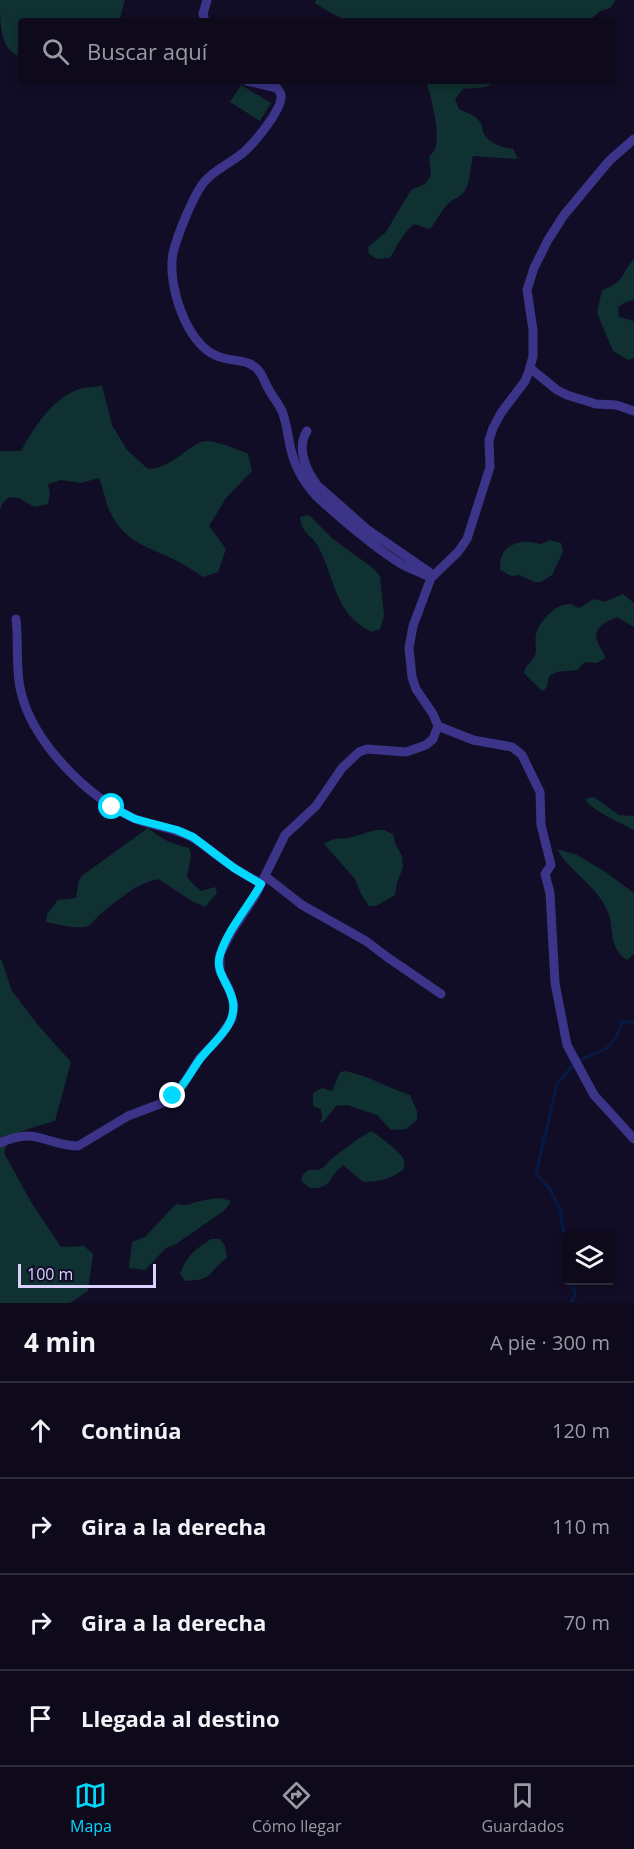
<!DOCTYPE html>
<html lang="es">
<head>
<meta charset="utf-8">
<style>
  body { margin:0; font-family:"Open Sans",sans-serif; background:#1c1829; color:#f1f3f6 }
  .controls { position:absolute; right:18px; bottom:18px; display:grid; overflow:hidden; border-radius:6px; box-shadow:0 3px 9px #0003 }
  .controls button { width:54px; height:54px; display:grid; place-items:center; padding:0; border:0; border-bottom:2px solid #2e2b3b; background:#0e0a1c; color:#f1f3f6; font:30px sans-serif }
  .scale { position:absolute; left:18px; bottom:15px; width:138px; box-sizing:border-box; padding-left:6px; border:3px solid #d9d2ff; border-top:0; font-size:16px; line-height:21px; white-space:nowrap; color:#d9d2ff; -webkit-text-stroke:4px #120d26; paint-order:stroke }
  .stop { position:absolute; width:18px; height:18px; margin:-14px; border:4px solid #00d9fd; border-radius:50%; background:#fff }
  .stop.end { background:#00d9fd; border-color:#fff; box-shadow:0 2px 6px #0008 }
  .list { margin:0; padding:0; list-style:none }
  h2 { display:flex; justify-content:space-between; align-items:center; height:78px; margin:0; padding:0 24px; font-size:26px }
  h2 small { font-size:20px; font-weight:400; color:#9b9aa3 }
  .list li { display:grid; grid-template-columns:39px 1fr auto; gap:18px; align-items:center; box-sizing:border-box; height:96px; padding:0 24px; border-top:2px solid #2e2b3b }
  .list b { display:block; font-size:22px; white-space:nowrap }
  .list em { font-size:20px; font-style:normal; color:#9b9aa3 }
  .icon { flex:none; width:33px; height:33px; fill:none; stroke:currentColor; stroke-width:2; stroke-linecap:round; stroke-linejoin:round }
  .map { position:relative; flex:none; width:634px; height:1303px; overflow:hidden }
  .search { position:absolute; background:#0e0a1c; box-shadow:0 3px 9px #0003; left:18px; right:18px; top:18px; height:66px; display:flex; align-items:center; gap:15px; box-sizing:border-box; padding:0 21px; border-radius:6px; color:#9b9aa3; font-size:22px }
  .sheet { height:462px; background:#0e0a1c }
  nav { display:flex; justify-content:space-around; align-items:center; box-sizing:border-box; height:84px; border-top:2px solid #2e2b3b; background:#0e0a1c; font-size:16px; color:#9b9aa3 }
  nav a { display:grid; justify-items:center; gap:3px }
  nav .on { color:#00d9fd }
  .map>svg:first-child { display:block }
  .green { fill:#0f3131 }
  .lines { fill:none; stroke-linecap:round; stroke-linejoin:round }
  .stream { stroke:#061a47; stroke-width:3 }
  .street { stroke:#3b3489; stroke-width:9 }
  .route { stroke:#00d9fd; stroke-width:8 }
</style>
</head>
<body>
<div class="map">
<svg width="634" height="1303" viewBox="0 0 634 1303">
  <rect width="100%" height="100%" fill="#120d26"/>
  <path class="green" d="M 0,0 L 125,0 L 119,21 L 21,21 L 21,57 C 0,50 0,25 0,0 Z
    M 316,0 L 614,0 L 615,1 L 610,8 L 600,11 L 591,19 L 592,21 L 381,21 L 373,18 C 352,28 332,14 315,3 Z
    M 426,81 L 497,81 L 486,87 L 463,89 L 455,99 L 459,109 C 466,112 476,116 480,122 C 483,126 482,128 483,132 C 489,144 501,147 513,149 L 518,159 L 473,156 C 470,168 471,183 463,193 C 458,198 451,200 447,205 C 440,212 437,221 430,229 L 414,224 C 403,233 397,246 390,258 L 377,259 L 369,254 L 368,247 L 386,232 L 411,190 L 425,184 L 431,175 L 429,157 C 431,154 434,152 435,149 C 441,133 431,97 426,81 Z
    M 241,85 L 271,103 L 260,121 L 230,102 Z
    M 634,258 L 634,300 L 626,302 L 618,307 L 619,317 L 634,321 L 634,358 L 628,360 L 613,351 L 597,313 L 602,290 C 623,283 622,274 634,258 Z
    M 102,386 L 112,425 L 127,450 L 148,469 C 176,468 188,442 207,441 C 216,441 240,450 248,454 L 252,471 L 226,498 L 209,526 L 226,549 L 218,572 L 203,577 C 194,571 184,564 175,560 C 145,545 125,543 109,510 C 105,500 103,488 99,478 L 81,483 L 61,480 L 48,484 L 50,493 L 48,504 L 34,507 L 19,498 L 9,497 L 2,504 L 0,510 L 0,451 L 21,451 C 34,428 49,403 74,391 C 82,387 93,387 102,386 Z
    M 309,515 L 333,539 L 373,568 L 380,576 L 384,616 L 380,629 L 372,632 C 335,615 335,579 319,548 C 312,534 302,535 300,517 Z
    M 550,540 L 561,543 L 563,552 L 552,575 L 541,582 L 535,582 L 519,575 L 511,576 L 500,570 C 499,553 508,542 526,542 C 531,541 536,544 541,544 C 544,543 547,541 550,540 Z
    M 623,594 L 634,603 L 634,627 L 617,617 C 607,622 593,626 597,640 C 598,646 604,651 605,658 L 597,663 L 585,662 L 577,670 L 557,672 L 549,676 C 548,682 548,689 542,691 L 524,673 C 526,665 530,664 534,657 C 538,650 534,642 536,634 C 539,622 556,603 570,604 C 573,604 576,607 579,608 L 594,599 L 604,602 Z
    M 594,797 L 619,815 L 634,816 L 634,830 C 621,823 592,811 585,799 Z
    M 148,828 C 161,839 172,844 189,848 L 191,855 L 187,877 L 192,883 L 201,891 L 215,887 L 217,893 L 205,907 L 192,901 L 158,879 C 137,883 119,899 102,913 C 97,916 93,923 88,926 C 79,930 56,924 46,922 L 47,914 L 58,900 L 76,898 L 79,880 L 83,875 Z
    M 376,830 L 384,830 L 393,834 L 395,843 L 402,856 L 403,868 L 397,882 L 395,895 L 376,906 L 369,906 L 361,894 L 355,879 L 324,844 C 336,836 336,840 347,838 C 356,837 366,832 376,830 Z
    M 557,849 L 577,855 L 604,871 L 634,893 L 634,954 L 627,960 C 605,945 617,926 605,906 C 594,884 569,871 557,849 Z
    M 0,959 L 2,961 L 12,991 L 38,1025 L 71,1062 L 55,1121 L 28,1129 L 10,1136 L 4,1153 L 31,1202 L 61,1247 L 84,1246 L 93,1254 L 88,1291 L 70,1303 L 0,1303 Z
    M 345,1071 C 368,1075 388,1088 410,1095 L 417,1111 L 417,1120 L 406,1129 L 391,1130 L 377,1115 L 347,1105 L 336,1106 L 324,1121 L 320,1123 L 322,1117 L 321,1109 L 313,1106 L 313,1093 L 322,1088 L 332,1091 L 340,1072 Z
    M 371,1131 C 378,1135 402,1153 404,1160 C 405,1163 404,1167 403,1170 C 390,1179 379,1182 363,1182 L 343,1165 C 327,1177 334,1189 310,1188 L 301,1181 L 303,1175 L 308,1170 L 318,1170 L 324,1167 L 330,1160 L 358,1139 Z
    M 221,1198 L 231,1201 L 225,1210 L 176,1244 L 166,1248 L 145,1270 L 129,1268 L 132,1242 L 145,1237 L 176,1204 C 190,1207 189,1203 201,1201 C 207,1199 214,1199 221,1198 Z
    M 211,1239 L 220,1239 L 225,1246 L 227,1258 C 206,1272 216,1280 185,1281 L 180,1274 C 185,1257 197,1248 211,1239 Z"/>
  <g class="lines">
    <path class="stream" d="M 566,1247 L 560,1210 L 550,1189 L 536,1174 L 557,1084 L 576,1062 L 607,1048 L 616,1038 L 622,1022 L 634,1022
      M 571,1303 L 575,1295 L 572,1280"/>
    <path class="street" d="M 205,21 L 203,14 L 207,0
      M 247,81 L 277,88 C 279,91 281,92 281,96 C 282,110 254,143 244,152 C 231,163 215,169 204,182 C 193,196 177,236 173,253 C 167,284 186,344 217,356 C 233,363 251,357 261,374 C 265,381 267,388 272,395 C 276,401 281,407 283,414 C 287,425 288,438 291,450 C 295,467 305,484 317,497 C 344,521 371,545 401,564 C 411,570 422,572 431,578
      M 530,368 L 557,390 L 567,395 L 596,404 L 616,405 L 634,411
      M 307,431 C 296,448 306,470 317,485 L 368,530 L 429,572
      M 16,619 C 19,643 15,669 21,692 C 33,743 87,796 133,818 C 151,826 171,827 189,836 C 200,841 209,850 219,857 C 232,867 246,876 261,883
      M 438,726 L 473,740 L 512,747 L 522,755 L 540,792 L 541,825 L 551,865 L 545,874 L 550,893 L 555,983 L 567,1045 L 594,1095 L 634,1139
      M 265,876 L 302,905 L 366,941 L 387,957 L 441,994
      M 0,1143 C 37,1126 44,1145 78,1146 L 128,1116 L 165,1102 L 173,1096 L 180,1089 L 200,1058 L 219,1038 L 232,1019 L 234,1005 L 229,989 L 220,971 L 220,954 L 232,931 L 255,896 L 285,835 L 316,806 L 342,768 L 359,752 L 367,749 L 406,752 L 426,745 L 433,739 L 438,726 L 433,714 L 416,689 L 412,677 L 409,648 L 413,626 L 431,578 L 458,552 L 467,539 L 490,467 L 489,440 L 493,428 L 501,413 L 525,381 L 529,371 L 533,356 L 533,330 L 527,290 L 534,268 L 548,240 L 564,215 L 609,161 L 634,139"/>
  </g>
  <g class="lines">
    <path class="route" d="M 112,807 L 135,819 L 177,830 L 193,837 L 234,868 L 261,884 C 249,906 227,930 220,955 C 214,972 231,986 233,1002 C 237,1026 213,1042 200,1059 C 191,1071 185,1085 173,1096"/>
  </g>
</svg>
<div class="controls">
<button><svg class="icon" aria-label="layers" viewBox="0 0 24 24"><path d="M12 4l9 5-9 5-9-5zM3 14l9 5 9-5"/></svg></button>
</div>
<div class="scale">100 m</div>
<div class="stop" style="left:112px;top:807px"></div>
<div class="stop end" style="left:173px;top:1096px"></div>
<div class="search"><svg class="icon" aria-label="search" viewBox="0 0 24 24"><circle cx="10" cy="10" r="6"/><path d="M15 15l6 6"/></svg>Buscar aquí</div>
</div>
<section class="sheet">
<h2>4 min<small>A pie · 300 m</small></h2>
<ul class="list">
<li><svg class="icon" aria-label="ahead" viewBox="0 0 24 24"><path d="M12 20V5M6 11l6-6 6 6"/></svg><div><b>Continúa</b></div><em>120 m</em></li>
<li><svg class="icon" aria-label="right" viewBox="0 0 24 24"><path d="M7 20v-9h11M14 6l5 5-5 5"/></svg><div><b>Gira a la derecha</b></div><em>110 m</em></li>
<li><svg class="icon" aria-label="right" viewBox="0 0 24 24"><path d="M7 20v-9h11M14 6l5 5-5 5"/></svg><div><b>Gira a la derecha</b></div><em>70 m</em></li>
<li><svg class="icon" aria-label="arrive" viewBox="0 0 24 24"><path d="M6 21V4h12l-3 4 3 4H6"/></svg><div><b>Llegada al destino</b></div></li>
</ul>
</section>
<nav>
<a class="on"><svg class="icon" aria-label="map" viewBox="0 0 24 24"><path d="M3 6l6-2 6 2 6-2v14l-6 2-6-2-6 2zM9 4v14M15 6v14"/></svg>Mapa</a>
<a><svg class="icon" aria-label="directions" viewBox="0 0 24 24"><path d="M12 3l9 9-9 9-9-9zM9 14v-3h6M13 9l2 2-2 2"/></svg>Cómo llegar</a>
<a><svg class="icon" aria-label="saved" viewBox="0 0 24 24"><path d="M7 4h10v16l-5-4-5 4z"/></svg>Guardados</a>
</nav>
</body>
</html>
